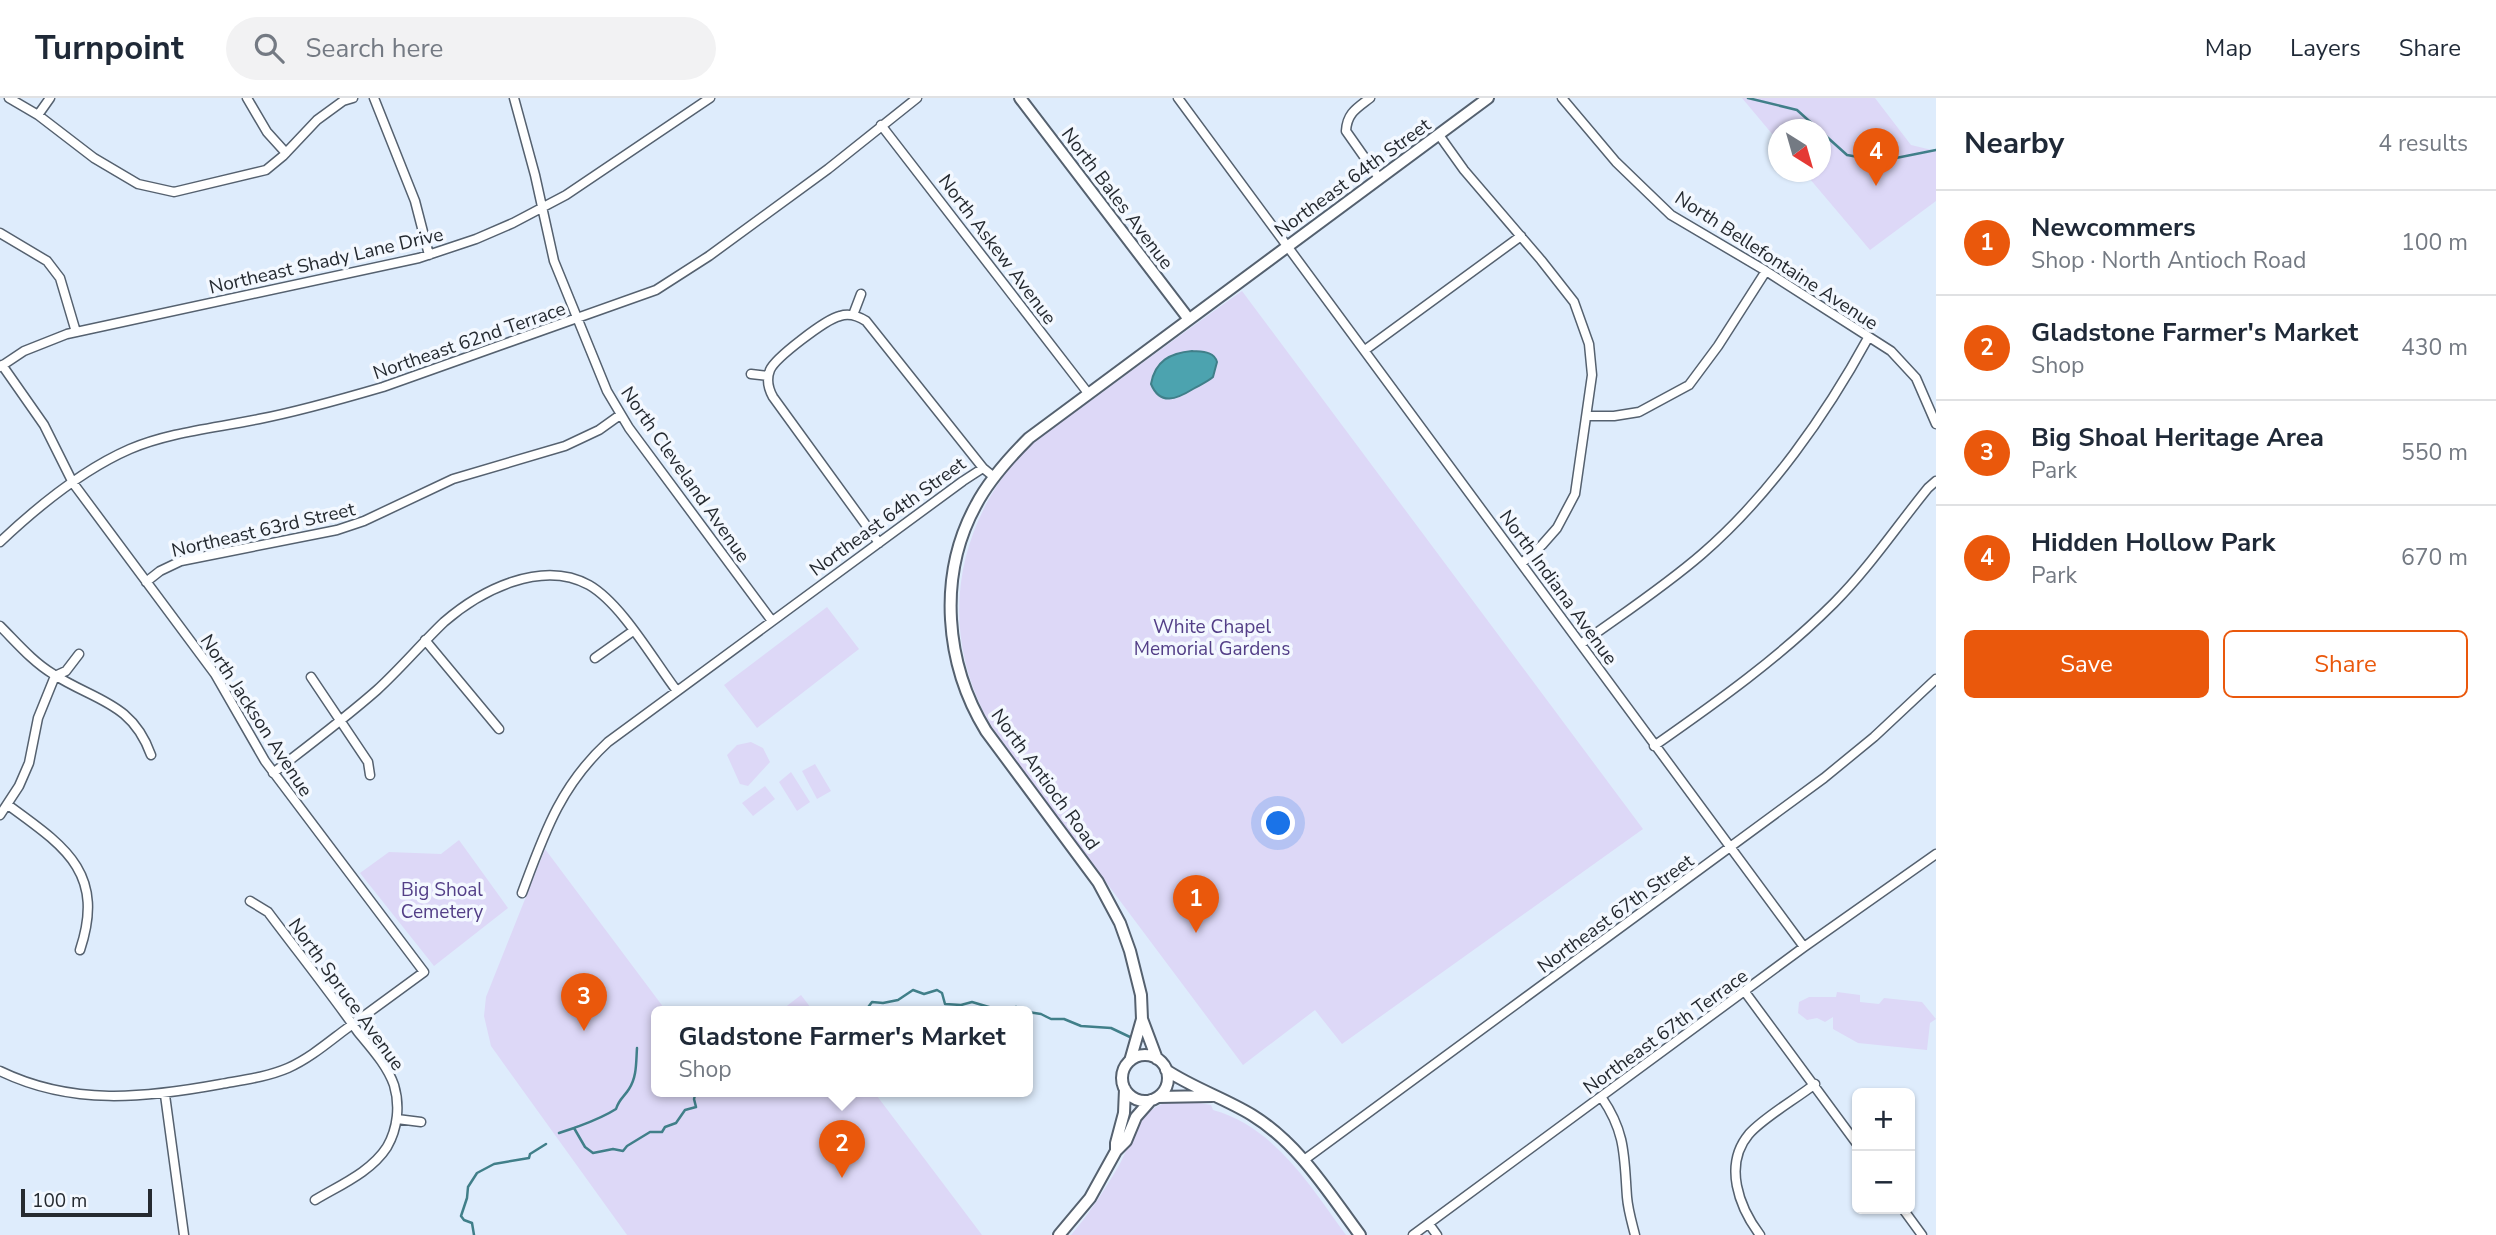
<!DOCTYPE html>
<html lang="en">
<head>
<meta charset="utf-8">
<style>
  body { margin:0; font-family:"Nunito Sans",sans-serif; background:#f2f2f3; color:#1f2937 }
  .controls { position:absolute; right:21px; bottom:21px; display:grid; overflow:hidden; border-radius:10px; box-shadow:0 2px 5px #0004 }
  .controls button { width:63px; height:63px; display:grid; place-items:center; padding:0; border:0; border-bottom:2px solid #e0e1e3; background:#fff; color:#1f2937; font:35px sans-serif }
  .compass { position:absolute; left:1768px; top:21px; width:63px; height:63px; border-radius:50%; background:#fff; box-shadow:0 2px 5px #0004; rotate:143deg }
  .scale { position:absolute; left:21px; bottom:18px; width:131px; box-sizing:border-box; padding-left:7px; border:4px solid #252a30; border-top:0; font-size:19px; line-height:24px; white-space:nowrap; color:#252a30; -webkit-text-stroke:5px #f3f8ff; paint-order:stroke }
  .you { position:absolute; left:1279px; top:726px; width:24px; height:24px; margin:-18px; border:5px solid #fff; border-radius:50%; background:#1a73e8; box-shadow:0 0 0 10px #1a73e833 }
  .badge { display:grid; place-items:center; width:46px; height:46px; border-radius:50%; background:#ea580c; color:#fff; font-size:23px; font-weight:700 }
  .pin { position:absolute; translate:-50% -58px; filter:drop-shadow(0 2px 4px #0008) }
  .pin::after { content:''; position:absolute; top:37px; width:24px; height:21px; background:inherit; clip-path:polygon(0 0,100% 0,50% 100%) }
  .popup { position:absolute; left:651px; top:908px; width:382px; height:91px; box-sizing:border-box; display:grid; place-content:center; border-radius:10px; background:#fff; filter:drop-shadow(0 2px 5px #0005); font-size:23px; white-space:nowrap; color:#747a83 }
  .popup b { font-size:26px; color:#1f2937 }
  .popup::after { content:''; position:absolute; left:50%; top:100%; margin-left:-14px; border:14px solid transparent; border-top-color:#fff }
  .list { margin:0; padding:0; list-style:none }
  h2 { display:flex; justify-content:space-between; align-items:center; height:91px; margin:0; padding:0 28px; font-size:30px }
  h2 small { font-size:23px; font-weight:400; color:#747a83 }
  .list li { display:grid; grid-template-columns:46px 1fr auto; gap:21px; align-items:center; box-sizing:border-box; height:105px; padding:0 28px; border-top:2px solid #e0e1e3 }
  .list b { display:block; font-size:26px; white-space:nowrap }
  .list p { margin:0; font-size:23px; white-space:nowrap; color:#747a83 }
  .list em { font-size:23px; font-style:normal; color:#747a83 }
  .actions { display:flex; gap:14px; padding:21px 28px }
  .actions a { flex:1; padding:16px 0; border:2px solid #ea580c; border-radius:10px; text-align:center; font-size:24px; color:#ea580c }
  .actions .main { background:#ea580c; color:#fff }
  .icon { flex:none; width:38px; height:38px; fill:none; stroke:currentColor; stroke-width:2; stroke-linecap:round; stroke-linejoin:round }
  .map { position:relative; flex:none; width:1936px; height:1137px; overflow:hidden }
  header { display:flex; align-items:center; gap:42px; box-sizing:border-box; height:98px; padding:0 35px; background:#fff; border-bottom:2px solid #e0e1e3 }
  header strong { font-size:33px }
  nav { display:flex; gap:38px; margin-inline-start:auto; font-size:24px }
  .search { width:490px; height:63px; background:#f2f2f3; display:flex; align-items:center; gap:18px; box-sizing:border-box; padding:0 24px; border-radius:38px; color:#747a83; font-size:26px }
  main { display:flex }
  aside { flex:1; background:#fff }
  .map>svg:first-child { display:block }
  .green { fill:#ddd8f7 }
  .water { fill:#4ca3af; stroke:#407f89; stroke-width:2 }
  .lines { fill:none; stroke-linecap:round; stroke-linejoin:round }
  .stream { stroke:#407f89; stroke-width:2.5 }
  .street-casing { stroke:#55616f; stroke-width:11 }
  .secondary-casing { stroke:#55616f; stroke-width:14 }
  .street { stroke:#fff; stroke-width:8 }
  .secondary { stroke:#fff; stroke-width:10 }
  .labels { text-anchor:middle; stroke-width:7; stroke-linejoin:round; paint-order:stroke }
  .street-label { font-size:19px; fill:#252a30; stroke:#f3f8ff }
  .park-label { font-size:19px; fill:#533f87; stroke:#f3f8ff }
</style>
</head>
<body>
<header>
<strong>Turnpoint</strong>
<div class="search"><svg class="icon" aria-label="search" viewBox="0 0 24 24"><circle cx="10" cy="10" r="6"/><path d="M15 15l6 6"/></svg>Search here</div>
<nav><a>Map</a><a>Layers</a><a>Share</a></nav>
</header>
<main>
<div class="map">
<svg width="1936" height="1137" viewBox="0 0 1936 1137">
  <rect width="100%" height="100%" fill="#deecfc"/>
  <path class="green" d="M 1742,0 L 1875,0 L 1911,47 L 1936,53 L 1936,103 L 1870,152 L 1804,74 L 1820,74 L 1820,32 L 1778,32 L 1778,43 Z
    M 1242,193 L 1643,731 L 1342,946 L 1315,912 L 1243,967 L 1016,664 C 1005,648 993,632 984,615 C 940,527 956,431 1020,357 C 1039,335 1072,316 1096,299 C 1144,263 1193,228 1242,193 Z
    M 827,509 L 859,551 L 757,630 L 724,587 Z
    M 751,644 L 763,650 L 770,664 L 748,688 L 740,686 L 727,657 L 737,647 Z
    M 815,666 L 831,693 L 817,701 L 802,673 Z
    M 791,674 L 810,704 L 797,713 L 779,684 Z
    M 765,688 L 775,701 L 753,718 L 742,705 Z
    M 459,742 L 508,810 L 434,868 L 360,775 L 389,754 L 441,756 Z
    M 545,751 L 667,914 L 656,914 L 656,994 L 874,994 L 982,1137 L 627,1137 L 491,948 L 484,918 L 486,899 Z
    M 1837,894 L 1860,897 L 1860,904 L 1879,906 L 1884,900 L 1922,904 L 1936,921 L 1930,925 L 1927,952 L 1858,945 L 1833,931 L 1833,919 L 1825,924 L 1817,920 L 1807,922 L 1798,915 L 1799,904 L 1809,899 L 1836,899 Z
    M 801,897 L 814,914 L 779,914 Z
    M 1183,1002 L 1211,1007 L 1213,1012 C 1275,1029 1311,1089 1346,1137 L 1071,1137 C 1089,1116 1104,1093 1118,1069 C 1130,1049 1135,1021 1156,1009 C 1164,1004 1174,1003 1183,1002 Z"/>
  <path class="water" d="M 1192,253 C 1202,254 1214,253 1217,264 L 1213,279 C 1207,284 1200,287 1193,291 C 1177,301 1160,308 1151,286 C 1155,263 1170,255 1192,253 Z"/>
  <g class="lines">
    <path class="stream" d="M 1748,0 L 1797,12 L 1847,57 L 1881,63 L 1936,52
      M 859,914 L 866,912 L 872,904 L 883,905 L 898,902 L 913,892 L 924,896 L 937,892 L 942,895 L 945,906 L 961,907 L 972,904 L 999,912 L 1016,909 L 1027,914
      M 1028,914 L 1041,916 L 1051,921 L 1064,921 L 1081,928 L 1111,930 L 1130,939
      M 574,1030 C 590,1024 602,1020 616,1011 C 619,1001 624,999 629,991 C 637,979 636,964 637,950
      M 559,1035 L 574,1030 L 585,1049 L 593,1055 L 613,1051 L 623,1053 L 627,1048 L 650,1034 L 662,1034 L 665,1029 L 676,1025 L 685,1012 L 696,1009 L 694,1001 L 696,994
      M 474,1137 L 472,1125 L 464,1122 L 461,1118 L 467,1100 L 468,1089 L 477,1075 L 494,1066 L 529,1060 L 530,1056 L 546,1046"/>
    <defs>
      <path id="street" d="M 9,0 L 38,17 L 94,60 L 138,86 L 174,94 L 266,72 L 283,58 L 317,22 L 343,3 L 353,0
        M 247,0 L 267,34 L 286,55
        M 374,0 L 415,103 L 429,157
        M 514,0 L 535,77 L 554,163 L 607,293 L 629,330 L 772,523
        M 1178,0 L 1804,849
        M 1370,0 C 1357,10 1347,15 1346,33 L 1379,80
        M 1562,0 L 1616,64 L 1671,117 L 1766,173 L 1891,253 L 1916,280 L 1936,326
        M 38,17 L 50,0
        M 881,27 L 1088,295
        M 1439,37 L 1464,72 L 1541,162 L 1574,204 L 1589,246 L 1592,277 L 1575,396 L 1557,430 L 1542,447 L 1522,465
        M 0,135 L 47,163 L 60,180 L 76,234
        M 853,217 L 861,196
        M 1365,252 L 1521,138
        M 0,269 L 24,253 L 67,236 L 419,160 L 476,141 L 513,125 L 566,97 L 710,0
        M 751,276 L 768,278
        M 1587,318 L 1614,318 L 1639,314 L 1689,287 L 1718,248 L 1766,173
        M 0,444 C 36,410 84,371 130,351 C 170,334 216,330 259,321 C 301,313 342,301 383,289 L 656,192 L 709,158 L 828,71 L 917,0
        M 879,445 L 773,299 C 768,290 766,282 770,272 C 775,260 826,221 840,218 C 849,215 858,218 866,223 L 983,370
        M 146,484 L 160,473 L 181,463 L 337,432 L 364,423 L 453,381 L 565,348 L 599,332 L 620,317
        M 0,528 C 17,545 33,564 53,576 C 95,603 132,604 151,657
        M 425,542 L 499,631
        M 1581,546 C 1621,517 1664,489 1702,456 C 1769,398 1826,317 1868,240
        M 595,560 L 633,533
        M 311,579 L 368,664 L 370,677
        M 1654,648 C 1717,604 1779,560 1834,505 C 1869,470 1897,428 1928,390 L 1936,383
        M 273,675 C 308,648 344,621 377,592 C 400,571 421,546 444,524 C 481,492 542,461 589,487 C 622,506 654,563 677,593
        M 8,707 C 64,748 106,774 80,852
        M 0,717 L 19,688 L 29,665 L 38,620 L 55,578 L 66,573 L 79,556
        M 522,795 C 544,736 560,688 608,644 L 963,383 L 983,370 L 994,379
        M 250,803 L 268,814 C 298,854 329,893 358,934 C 371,950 387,967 394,987 C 400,1007 398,1030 387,1049 C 371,1074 340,1087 315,1102
        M 1745,894 L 1857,1046
        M 0,973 C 72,1008 145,1000 221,986 C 243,982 267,979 288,970 C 308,961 325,947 342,934 C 369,914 397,894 424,874 L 265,663 L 215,576 L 73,385 L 44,327 L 2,267
        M 165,997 L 184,1137
        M 1602,1000 C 1626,1035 1624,1059 1627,1099 C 1628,1112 1632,1125 1635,1137
        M 397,1021 L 421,1024
        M 1304,1062 L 1824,680 L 1874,639 L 1936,581
        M 1903,1111 L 1922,1137
        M 1429,1126 L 1437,1137
        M 1413,1137 L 1804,849 L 1936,756
        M 1760,1137 C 1739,1109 1723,1067 1749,1036 C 1764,1019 1796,1001 1815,986"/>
      <path id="secondary" d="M 1020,0 L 1188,220
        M 1142,921 L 1157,961
        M1122 980a23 23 0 1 1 46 0a23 23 0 1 1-46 0Z
        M 1130,963 L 1142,921 L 1141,897 L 1130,853 L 1120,825 L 1098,784 L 986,633 C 945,566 937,478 976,407 C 989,382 1009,360 1029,340 L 1488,0
        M 1166,972 C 1193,990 1224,1000 1252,1017 C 1299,1046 1328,1094 1360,1137
        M 1158,999 L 1212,998
        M 1116,1053 L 1116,1045 L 1124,1015 L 1125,991
        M 1059,1137 L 1090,1100 L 1116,1053 L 1126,1043 L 1136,1019 L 1151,1002"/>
    </defs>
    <use href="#street" class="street-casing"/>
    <use href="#secondary" class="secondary-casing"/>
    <use href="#street" class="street"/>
    <use href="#secondary" class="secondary"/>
  </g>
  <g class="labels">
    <g class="street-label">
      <text transform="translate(1352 79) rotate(-36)" y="7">Northeast 64th Street</text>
      <text transform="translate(1118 100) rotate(53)" y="7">North Bales Avenue</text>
      <text transform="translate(998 151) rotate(53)" y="7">North Askew Avenue</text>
      <text transform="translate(326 162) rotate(-13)" y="7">Northeast Shady Lane Drive</text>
      <text transform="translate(1777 162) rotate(33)" y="7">North Bellefontaine Avenue</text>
      <text transform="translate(469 242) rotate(-19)" y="7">Northeast 62nd Terrace</text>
      <text transform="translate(686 376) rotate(55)" y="7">North Cleveland Avenue</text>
      <text transform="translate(887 418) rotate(-36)" y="7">Northeast 64th Street</text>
      <text transform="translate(263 431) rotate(-13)" y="7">Northeast 63rd Street</text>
      <text transform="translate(1559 489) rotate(54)" y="7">North Indiana Avenue</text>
      <text transform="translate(257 617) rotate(57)" y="7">North Jackson Avenue</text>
      <text transform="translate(1046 681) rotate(54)" y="7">North Antioch Road</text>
      <text transform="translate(1615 815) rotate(-36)" y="7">Northeast 67th Street</text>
      <text transform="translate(347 896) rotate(54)" y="7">North Spruce Avenue</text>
      <text transform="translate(1665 933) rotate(-36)" y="7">Northeast 67th Terrace</text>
    </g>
    <g class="park-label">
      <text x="1212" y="535">White Chapel<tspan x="1212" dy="22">Memorial Gardens</tspan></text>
      <text x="442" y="798">Big Shoal<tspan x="442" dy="22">Cemetery</tspan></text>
    </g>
  </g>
</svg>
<div class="controls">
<button>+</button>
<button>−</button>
</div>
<svg class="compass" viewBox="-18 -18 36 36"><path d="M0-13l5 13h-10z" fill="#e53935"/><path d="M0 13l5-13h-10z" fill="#747a83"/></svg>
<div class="scale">100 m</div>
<div class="you"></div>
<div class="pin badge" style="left:1196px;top:835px">1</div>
<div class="pin badge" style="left:842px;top:1080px">2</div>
<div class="popup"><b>Gladstone Farmer's Market</b>Shop</div>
<div class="pin badge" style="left:584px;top:933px">3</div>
<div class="pin badge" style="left:1876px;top:88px">4</div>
</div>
<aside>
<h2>Nearby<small>4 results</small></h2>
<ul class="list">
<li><span class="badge">1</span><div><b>Newcommers</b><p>Shop · North Antioch Road</p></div><em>100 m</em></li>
<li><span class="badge">2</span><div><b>Gladstone Farmer's Market</b><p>Shop</p></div><em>430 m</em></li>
<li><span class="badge">3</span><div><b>Big Shoal Heritage Area</b><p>Park</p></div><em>550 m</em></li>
<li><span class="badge">4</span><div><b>Hidden Hollow Park</b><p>Park</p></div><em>670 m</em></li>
</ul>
<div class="actions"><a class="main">Save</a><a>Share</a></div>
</aside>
</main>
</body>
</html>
